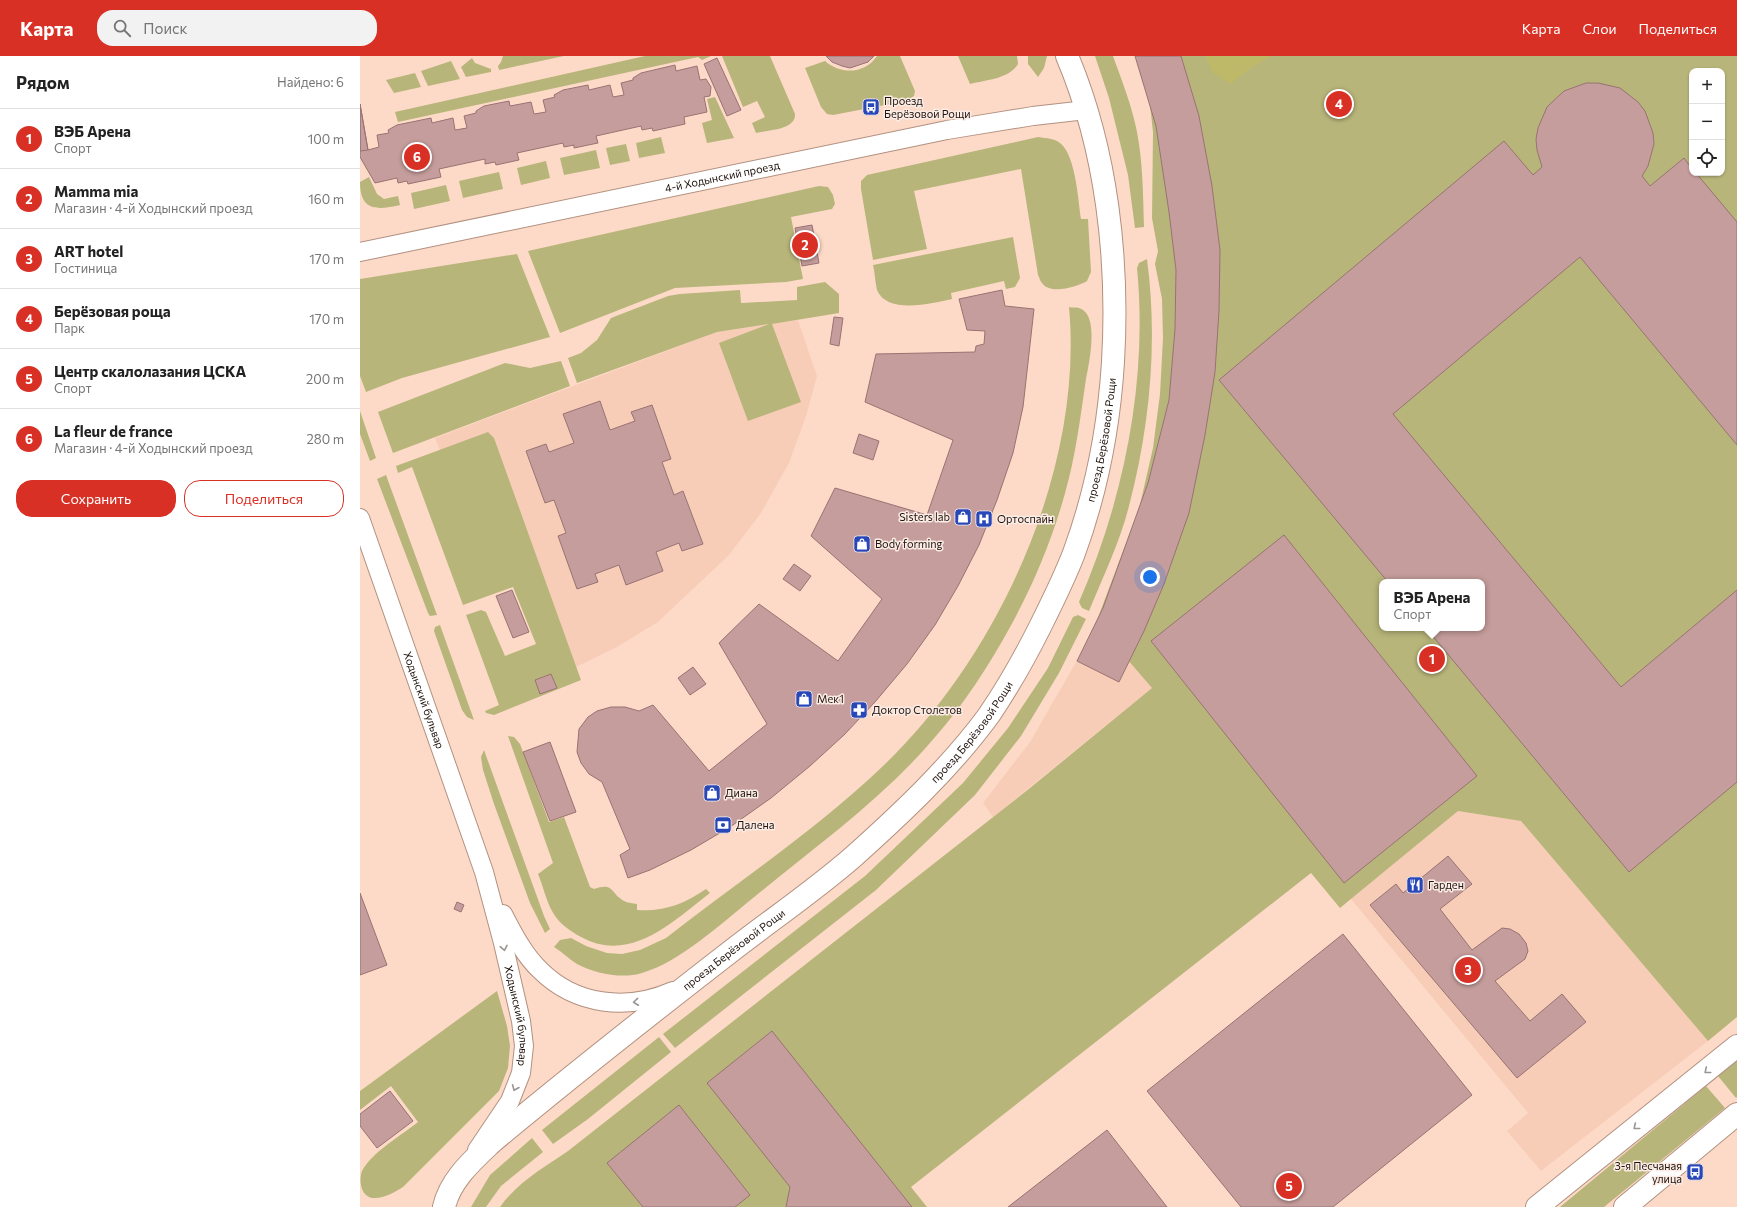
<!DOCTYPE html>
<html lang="ru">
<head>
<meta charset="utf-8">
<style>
  body { margin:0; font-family:Commissioner,sans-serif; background:#f2f2f2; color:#222 }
  .controls { position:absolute; right:12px; top:12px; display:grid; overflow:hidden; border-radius:8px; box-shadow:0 1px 3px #0004 }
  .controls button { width:36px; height:36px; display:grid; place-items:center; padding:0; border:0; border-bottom:1px solid #e0e0e0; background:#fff; color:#222; font:20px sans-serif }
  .you { position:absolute; left:790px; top:521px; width:14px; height:14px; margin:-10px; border:3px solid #fff; border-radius:50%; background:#1a73e8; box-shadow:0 0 0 6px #1a73e833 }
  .badge { display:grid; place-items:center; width:26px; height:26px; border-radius:50%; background:#d93025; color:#fff; font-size:13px; font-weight:700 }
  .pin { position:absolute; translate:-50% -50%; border:2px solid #fff; box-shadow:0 1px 4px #0006 }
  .popup { position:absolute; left:1019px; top:523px; width:106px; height:52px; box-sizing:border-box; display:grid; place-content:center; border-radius:8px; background:#fff; filter:drop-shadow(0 1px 3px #0005); font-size:13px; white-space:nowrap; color:#767676 }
  .popup b { font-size:15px; color:#222 }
  .popup::after { content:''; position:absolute; left:50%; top:100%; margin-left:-8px; border:8px solid transparent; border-top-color:#fff }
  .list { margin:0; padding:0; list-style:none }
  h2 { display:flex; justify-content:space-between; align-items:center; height:52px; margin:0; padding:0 16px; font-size:17px }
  h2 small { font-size:13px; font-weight:400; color:#767676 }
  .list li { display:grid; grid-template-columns:26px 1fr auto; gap:12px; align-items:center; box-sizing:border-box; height:60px; padding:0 16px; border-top:1px solid #e0e0e0 }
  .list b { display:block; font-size:15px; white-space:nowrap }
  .list p { margin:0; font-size:13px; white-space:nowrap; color:#767676 }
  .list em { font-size:13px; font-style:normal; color:#767676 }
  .actions { display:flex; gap:8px; padding:12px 16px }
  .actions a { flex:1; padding:9px 0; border:1px solid #d93025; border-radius:16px; text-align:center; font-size:14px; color:#d93025 }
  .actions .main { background:#d93025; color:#fff }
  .icon { flex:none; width:22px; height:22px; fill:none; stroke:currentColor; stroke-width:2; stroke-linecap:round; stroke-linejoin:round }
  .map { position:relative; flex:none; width:1377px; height:1151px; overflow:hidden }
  header { display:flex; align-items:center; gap:24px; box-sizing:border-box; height:56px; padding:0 20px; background:#d93025; color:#fff }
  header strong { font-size:19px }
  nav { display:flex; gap:22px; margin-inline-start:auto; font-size:14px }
  .search { width:280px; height:36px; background:#f2f2f2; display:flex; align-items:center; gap:10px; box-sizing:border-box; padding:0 14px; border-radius:16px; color:#767676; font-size:15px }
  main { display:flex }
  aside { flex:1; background:#fff }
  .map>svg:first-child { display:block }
  .built { fill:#f8cdb8 }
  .green { fill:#b8b57a; fill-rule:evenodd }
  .forest { fill:#bdb969 }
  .building { fill:#c59d9c; stroke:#987372 }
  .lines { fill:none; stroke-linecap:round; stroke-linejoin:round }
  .minor-casing { stroke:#b29180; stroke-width:20 }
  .tertiary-casing { stroke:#b29180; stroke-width:24 }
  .minor { stroke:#fff; stroke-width:18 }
  .tertiary { stroke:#fff; stroke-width:22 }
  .oneway { stroke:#9a9592 }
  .labels { text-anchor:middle; stroke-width:3; stroke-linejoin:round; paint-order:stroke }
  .poi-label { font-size:11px; fill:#1f130d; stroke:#fbece5; text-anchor:start }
  .street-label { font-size:11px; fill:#1f130d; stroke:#fbece5 }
</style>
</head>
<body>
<header>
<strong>Карта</strong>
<div class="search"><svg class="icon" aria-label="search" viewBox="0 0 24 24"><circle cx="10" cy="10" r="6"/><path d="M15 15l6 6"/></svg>Поиск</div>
<nav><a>Карта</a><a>Слои</a><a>Поделиться</a></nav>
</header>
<main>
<aside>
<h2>Рядом<small>Найдено: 6</small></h2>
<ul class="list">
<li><span class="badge">1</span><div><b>ВЭБ Арена</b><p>Спорт</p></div><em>100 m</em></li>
<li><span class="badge">2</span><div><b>Mamma mia</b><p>Магазин · 4-й Ходынский проезд</p></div><em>160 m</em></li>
<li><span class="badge">3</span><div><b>ART hotel</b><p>Гостиница</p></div><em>170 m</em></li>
<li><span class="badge">4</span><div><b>Берёзовая роща</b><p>Парк</p></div><em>170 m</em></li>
<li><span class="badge">5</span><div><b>Центр скалолазания ЦСКА</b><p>Спорт</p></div><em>200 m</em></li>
<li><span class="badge">6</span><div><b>La fleur de france</b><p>Магазин · 4-й Ходынский проезд</p></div><em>280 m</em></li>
</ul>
<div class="actions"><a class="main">Сохранить</a><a>Поделиться</a></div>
</aside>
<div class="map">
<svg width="1377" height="1151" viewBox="0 0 1377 1151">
  <rect width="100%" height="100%" fill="#fddac7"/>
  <path class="built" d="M 438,264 L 457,320 L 446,360 L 429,407 L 401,457 L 369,499 L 298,566 L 257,591 L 216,611 L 171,485 L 94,430 L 75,382 L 357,276 Z
    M 742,574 L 792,632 L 633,761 L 623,747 L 670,686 L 719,601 Z
    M 1098,755 L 1161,765 L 1348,985 L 1181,1115 L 1147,1075 L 1168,1057 L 991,843 Z"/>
  <path class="green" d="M 143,0 L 204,0 L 139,14 L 138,10 L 141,6 Z
    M 285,0 L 351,0 L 342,4 L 338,1 L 38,66 L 35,56 Z
    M 362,0 L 410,0 L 435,58 C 436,74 409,74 396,77 L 392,67 L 405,61 L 397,45 L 383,51 Z
    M 517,0 L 540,0 L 555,35 L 554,40 L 546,45 L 473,59 L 467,58 L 461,51 L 445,12 L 465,5 C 481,19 505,18 517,0 Z
    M 598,0 L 657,0 L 658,8 C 649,23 626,24 610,28 Z
    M 668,0 L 687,0 L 684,12 L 678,21 L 668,8 Z
    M 735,0 L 753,0 C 762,25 772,50 777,76 C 783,107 783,139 784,171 L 775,172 L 768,119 L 749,42 Z
    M 777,0 L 1377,0 L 1377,961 L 1348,985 L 1161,765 L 1098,755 L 980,852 L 951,817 L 551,1131 L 567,1151 L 140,1151 C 158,1126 183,1112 208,1095 L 670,732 L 792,632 L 742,574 L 734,572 L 779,453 L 793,392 L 800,338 L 803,282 L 802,243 L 795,208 L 798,195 L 792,162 L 793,76 L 788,31 ZM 1332,15 L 1362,15 L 1362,117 L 1332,117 ZM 1022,526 L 1122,526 L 1122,572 L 1022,572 Z
    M 112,2 L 115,7 L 131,13 L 131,16 L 106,21 L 101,11 Z
    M 91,5 L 100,23 L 68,30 L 61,15 Z
    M 55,17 L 61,31 L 34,37 L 26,24 Z
    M 355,41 L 374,82 L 347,87 L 342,67 L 352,64 L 347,43 Z
    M 301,81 L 305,97 L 279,102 L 276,87 Z
    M 678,81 C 684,82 691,82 697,85 C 716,94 718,145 721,163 L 728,163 L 731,216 L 727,225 C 717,231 690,239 682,227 C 680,225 679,221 678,219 L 661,113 L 554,135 L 567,193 L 513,204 L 501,133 L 501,125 L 507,119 Z
    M 266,88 L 270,105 L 250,109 L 246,92 Z
    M 236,94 L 240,112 L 204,119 L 200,102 Z
    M 186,105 L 190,122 L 161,129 L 157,112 Z
    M 139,116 L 143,133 L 103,142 L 99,125 Z
    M 9,121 L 17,138 L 24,143 L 38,140 L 40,149 C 18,154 0,156 0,126 Z
    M 86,129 L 90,145 L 54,153 L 51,137 Z
    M 459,130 L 468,131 L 473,139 L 475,148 L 472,153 L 431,161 L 443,223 L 426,226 L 315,232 L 200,277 L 168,195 Z
    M 653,181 L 660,222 L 655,231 L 646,233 L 644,225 L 591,237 L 592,243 C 573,247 527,259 517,234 C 515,226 515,217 513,209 Z
    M 157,198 L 190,281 L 42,322 L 6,336 L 0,320 L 0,223 Z
    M 787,203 C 798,285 790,370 769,450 C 760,486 743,521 729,555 L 722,552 L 719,546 C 764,443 788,325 777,212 L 779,207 Z
    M 465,226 L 479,238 L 479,257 L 412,268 L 441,346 L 388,365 L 359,287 L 409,268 L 357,276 L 217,327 L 208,302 L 221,297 L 237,284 L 251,262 L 308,240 L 320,238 L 380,234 L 381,247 L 437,244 L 437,231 Z
    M 709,251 C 712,252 716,251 719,252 C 740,258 729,307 726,323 C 721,356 717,390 709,422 C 696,475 675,526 649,573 C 628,611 604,648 576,680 C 524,742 455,791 393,842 C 362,867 320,906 282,917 C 262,923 236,918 217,908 C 209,903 202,896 194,891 L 200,884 L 211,882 L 226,890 L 247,897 L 262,898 L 280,894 L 306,882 C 379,825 456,774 523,710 C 639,599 724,413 709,251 Z
    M 201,305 L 210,330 L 33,397 L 18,356 L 145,307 L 170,312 Z
    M 0,355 L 16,402 L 10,405 L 0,378 Z
    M 128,376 L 134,382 L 221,624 L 134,659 L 126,657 L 125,655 L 139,649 L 106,559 L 121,554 L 126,556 L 145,600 L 176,588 L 153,531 L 103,549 L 52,411 L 38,417 L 36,410 Z
    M 26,419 L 77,559 L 70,560 L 68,557 L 17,423 Z
    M 718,559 L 726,563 L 699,617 L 661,680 L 615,739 L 516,834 L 315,992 L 303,978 L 505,820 L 603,727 L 648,672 L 688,612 L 713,561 Z
    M 80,569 L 114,664 L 107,661 L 102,654 L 74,575 L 75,571 Z
    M 148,680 L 154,681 L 160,688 L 189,766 L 204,761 L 230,831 L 234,833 C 254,826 250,837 264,845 C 268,847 273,847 277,848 L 277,854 C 304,856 324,848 346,833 L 350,837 C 312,866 271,908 221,881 C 210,875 198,867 192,855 C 186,844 183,830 178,818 L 193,807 Z
    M 124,694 L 184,860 L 190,873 L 185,877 L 170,847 L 134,748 L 123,714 L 121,701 Z
    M 137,935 L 147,970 L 150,990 L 148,1012 L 139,1035 L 43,1131 C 32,1138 9,1151 2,1133 C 0,1127 0,1120 2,1115 C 12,1096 42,1079 58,1066 L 31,1030 L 0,1054 L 0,1035 Z
    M 299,981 L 311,996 L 228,1063 L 193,1088 L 182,1074 Z
    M 1377,1005 L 1377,1041 L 1376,1042 L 1358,1020 Z
    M 1346,1030 L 1365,1052 L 1244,1151 L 1200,1151 Z
    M 172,1082 L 183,1096 L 141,1130 L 126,1151 L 111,1151 L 130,1119 Z"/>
  <path class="forest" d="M 845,0 L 911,0 L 888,14 L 871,28 L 853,17 Z"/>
  <path class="building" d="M 466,0 L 514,0 L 508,6 L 490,12 L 482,10 L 472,6 Z
    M 775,0 L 821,0 L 839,60 L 852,130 L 860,194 L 859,255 L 855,316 L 845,379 L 829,457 L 804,528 L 784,575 L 759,626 L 717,605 L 743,552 L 788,427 L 809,344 L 815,273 L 816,214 L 809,156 L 796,70 Z
    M 357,2 L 381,54 L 367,60 L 344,8 Z
    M 315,9 L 316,15 L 337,10 L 340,24 L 346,23 L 351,31 L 350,40 L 344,41 L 347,56 L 324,61 L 325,68 L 293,75 L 292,72 L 282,74 L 281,70 L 236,80 L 238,87 L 214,92 L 214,89 L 204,91 L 203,87 L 157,97 L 159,104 L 136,109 L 135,106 L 125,108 L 125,103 L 79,113 L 81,121 L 48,128 L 47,125 L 38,127 L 37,122 L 15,127 L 0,101 L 0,48 L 8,94 L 19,91 L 17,79 L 29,77 L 28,74 L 37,69 L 71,62 L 72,67 L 93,62 L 95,74 L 107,72 L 104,60 L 116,57 L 116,55 L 124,50 L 149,45 L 150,50 L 171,46 L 174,58 L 186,56 L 183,44 L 195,41 L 194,39 L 203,34 L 228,29 L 229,34 L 250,29 L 253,41 L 264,39 L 261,27 L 273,24 L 273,22 L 281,17 Z
    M 1226,27 L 1238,27 L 1260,32 L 1278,46 L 1285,55 L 1293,77 L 1294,88 L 1288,110 L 1282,120 L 1290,130 L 1324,102 L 1332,113 L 1332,117 L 1336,117 L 1377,166 L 1377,389 L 1220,201 L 1033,358 L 1261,631 L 1377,534 L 1377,726 L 1269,816 L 1066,572 L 1122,572 L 1122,526 L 1028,526 L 859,324 L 1144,85 L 1173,119 L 1182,111 L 1177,94 L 1176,83 L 1178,72 L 1187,51 L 1204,35 Z
    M 0,48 L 8,94 L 0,95 Z
    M 452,169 L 459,207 L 442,210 L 435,172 Z
    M 642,234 L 645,250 L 674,253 L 663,351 L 653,397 L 637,444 L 619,489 L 598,530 L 575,569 L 547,608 L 515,646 L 484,679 L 450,710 L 411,742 L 370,771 L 331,794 L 290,814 L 268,822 L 260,799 L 270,793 L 242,726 L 229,718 L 221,707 L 217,696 L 219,673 L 228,661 L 237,655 L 251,651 L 265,651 L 279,655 L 293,649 L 349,715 L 407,668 L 359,587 L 399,548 L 478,605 L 522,543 L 451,480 L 475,432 L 567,459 L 593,384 L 505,346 L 516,298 L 615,296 L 616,290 L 624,288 L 625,275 L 607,274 L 599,243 Z
    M 474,261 L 483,262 L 479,290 L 470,288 Z
    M 240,345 L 250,374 L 275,365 L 271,356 L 292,349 L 311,403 L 302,406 L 314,439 L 323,435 L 343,488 L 322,495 L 319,487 L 296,496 L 303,515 L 266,529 L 259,509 L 235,518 L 238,526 L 217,533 L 198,480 L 206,477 L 194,444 L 185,447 L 166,395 L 186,388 L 189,396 L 214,387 L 203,358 Z
    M 499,378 L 519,385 L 513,404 L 493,397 Z
    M 924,479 L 1117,720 L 984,827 L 791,585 Z
    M 434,508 L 451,520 L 440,535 L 423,523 Z
    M 152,534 L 169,576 L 153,582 L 136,540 Z
    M 333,611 L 346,628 L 330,639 L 318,622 Z
    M 191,618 L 197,632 L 180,638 L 175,624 Z
    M 190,686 L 216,756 L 190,765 L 163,696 Z
    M 1088,800 L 1112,828 L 1080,853 L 1112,894 L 1142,872 L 1150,873 L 1159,878 L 1166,887 L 1168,895 L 1165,903 L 1135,925 L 1170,965 L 1202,938 L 1226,966 L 1157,1022 L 1010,849 L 1036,828 L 1043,837 Z
    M 0,837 L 27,909 L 0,919 Z
    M 97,846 L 104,849 L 101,856 L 94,853 Z
    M 983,878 L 1112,1039 L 973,1151 L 881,1151 L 787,1035 Z
    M 412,975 L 552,1151 L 426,1151 L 430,1131 L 347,1027 Z
    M 30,1035 L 53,1065 L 17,1092 L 0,1070 L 0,1058 Z
    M 319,1049 L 390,1139 L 375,1151 L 283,1151 L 247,1107 Z
    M 747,1074 L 807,1151 L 648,1151 Z"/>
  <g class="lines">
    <defs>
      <g id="minor">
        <path id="s1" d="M 0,196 L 587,74 L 673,60 L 726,54"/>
        <path id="s2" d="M 0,462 L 124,816 L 143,887 L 161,965 L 164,990 L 161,1017 L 150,1045 L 117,1094"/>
        <path d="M 143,858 C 153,877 164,899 180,914 C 216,950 268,955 313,935"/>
      </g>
      <g id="tertiary">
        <path id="s3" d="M 84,1151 C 90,1124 113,1104 132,1086 C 210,1021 290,958 370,896 C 411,864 454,835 493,801 C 541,758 591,711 629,659 C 648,631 665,601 680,571 C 692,547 704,523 714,497 C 736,437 749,370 753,306 C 759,204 747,94 707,0"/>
        <path d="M 1177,1151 L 1377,990"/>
        <path d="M 1265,1151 L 1377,1058"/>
      </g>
    </defs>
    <use href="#minor" class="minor-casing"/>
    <use href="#tertiary" class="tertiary-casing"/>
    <use href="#minor" class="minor"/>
    <use href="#tertiary" class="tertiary"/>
  </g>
  <defs><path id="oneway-chevron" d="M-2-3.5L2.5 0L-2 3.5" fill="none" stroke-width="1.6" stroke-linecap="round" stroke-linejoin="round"/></defs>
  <g class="oneway">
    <use href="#oneway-chevron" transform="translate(144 892) rotate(79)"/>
    <use href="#oneway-chevron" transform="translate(276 946) rotate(174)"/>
    <use href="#oneway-chevron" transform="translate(1347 1015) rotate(141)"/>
    <use href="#oneway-chevron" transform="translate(155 1032) rotate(113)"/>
    <use href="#oneway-chevron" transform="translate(1276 1071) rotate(141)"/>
  </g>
  <defs>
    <symbol id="bus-square" viewBox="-11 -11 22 22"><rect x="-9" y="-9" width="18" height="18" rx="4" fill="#2948b8" stroke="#fbece5"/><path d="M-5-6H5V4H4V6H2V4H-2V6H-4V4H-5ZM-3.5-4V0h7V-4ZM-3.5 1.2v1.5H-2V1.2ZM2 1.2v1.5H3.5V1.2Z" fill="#fff"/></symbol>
    <symbol id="shop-square" viewBox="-11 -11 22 22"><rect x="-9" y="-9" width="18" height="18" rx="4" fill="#2948b8" stroke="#fbece5"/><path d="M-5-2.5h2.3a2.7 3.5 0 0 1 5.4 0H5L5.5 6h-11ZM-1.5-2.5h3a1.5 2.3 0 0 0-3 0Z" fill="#fff"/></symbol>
    <symbol id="hospital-square" viewBox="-11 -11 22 22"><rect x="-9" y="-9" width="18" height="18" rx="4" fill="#2948b8" stroke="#fbece5"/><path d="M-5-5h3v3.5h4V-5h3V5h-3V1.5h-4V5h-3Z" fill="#fff"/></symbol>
    <symbol id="pharmacy-square" viewBox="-11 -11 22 22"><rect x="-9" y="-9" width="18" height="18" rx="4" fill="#2948b8" stroke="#fbece5"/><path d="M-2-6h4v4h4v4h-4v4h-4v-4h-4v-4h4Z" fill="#fff"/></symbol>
    <symbol id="bank-square" viewBox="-11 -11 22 22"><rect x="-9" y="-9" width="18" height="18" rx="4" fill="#2948b8" stroke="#fbece5"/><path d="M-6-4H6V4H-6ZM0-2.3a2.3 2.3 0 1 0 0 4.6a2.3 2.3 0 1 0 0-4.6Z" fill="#fff"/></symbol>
    <symbol id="restaurant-square" viewBox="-11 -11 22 22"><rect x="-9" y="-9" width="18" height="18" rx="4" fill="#2948b8" stroke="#fbece5"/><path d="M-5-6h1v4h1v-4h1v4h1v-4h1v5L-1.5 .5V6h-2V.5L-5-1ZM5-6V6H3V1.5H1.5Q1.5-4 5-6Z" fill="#fff"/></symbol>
  </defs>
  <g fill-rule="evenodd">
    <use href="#bus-square" x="501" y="41" width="20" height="20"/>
    <use href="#shop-square" x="593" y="451" width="20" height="20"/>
    <use href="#hospital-square" x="614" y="453" width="20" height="20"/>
    <use href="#shop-square" x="492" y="478" width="20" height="20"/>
    <use href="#shop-square" x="434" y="633" width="20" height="20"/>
    <use href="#pharmacy-square" x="489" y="644" width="20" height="20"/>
    <use href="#shop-square" x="342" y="727" width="20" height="20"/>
    <use href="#bank-square" x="353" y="759" width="20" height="20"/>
    <use href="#restaurant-square" x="1045" y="819" width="20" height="20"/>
    <use href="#bus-square" x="1325" y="1106" width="20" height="20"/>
  </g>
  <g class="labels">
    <g class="poi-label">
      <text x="524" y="49">Проезд<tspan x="524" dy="13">Берёзовой Рощи</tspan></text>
      <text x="590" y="465" text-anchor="end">Sisters lab</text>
      <text x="637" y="467">Ортоспайн</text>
      <text x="515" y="492">Body forming</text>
      <text x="457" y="647">Мек1</text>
      <text x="512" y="658">Доктор Столетов</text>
      <text x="365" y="741">Диана</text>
      <text x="376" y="773">Далена</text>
      <text x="1068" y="833">Гарден</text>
      <text x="1322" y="1114" text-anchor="end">3-я Песчаная<tspan x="1322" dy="13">улица</tspan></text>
    </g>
    <g class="street-label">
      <text dy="4" stroke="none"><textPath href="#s1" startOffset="370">4-й Ходынский проезд</textPath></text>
      <text dy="4" stroke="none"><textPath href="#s3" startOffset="1039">проезд Берёзовой Рощи</textPath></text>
      <text dy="4" stroke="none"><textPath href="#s2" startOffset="193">Ходынский бульвар</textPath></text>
      <text dy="4" stroke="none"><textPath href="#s3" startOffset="715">проезд Берёзовой Рощи</textPath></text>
      <text dy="4" stroke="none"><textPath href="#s3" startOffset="391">проезд Берёзовой Рощи</textPath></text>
      <text dy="4" stroke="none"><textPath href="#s2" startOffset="523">Ходынский бульвар</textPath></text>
    </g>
  </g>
</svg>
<div class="controls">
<button>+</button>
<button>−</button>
<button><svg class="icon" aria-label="locate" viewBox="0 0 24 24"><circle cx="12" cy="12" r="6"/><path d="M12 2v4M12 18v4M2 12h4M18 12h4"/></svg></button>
</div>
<div class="you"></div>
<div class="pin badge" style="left:1072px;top:603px">1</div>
<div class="popup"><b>ВЭБ Арена</b>Спорт</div>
<div class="pin badge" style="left:445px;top:189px">2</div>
<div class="pin badge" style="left:1108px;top:914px">3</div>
<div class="pin badge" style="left:979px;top:48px">4</div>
<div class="pin badge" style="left:929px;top:1130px">5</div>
<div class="pin badge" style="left:57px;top:101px">6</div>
</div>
</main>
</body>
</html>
